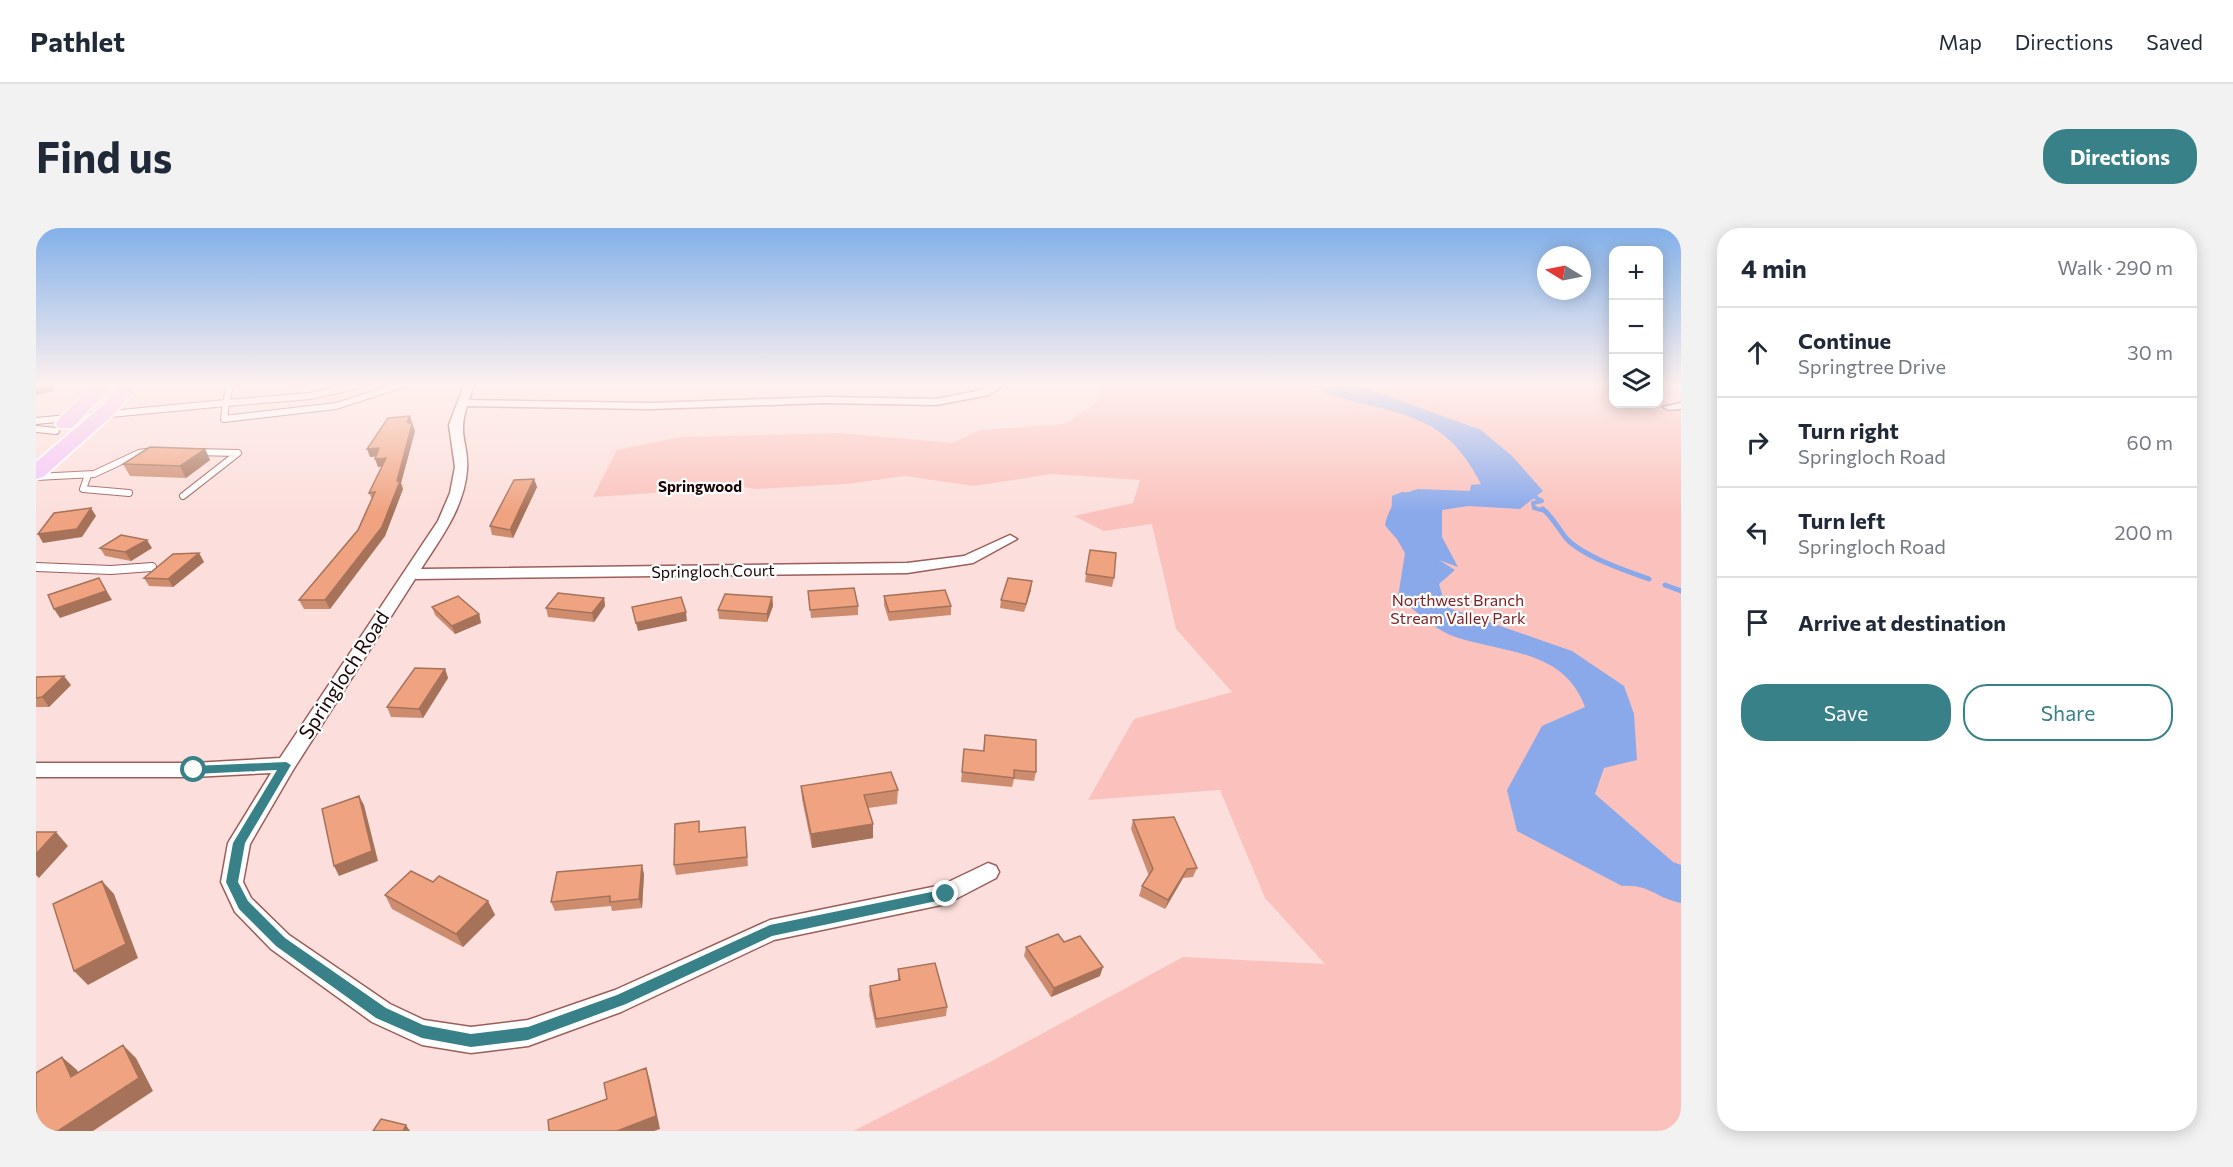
<!DOCTYPE html>
<html lang="en">
<head>
<meta charset="utf-8">
<style>
  body { margin:0; font-family:Commissioner,sans-serif; background:#f2f2f3; color:#1f2937 }
  .controls { position:absolute; right:18px; top:18px; display:grid; overflow:hidden; border-radius:12px; box-shadow:0 3px 15px #0003 }
  .controls button { width:54px; height:54px; display:grid; place-items:center; padding:0; border:0; border-bottom:2px solid #e0e1e3; background:#fff; color:#1f2937; font:30px sans-serif }
  .compass { position:absolute; left:1501px; top:18px; width:54px; height:54px; border-radius:50%; background:#fff; box-shadow:0 3px 15px #0003; rotate:280deg }
  .stop { position:absolute; width:18px; height:18px; margin:-14px; border:4px solid #398188; border-radius:50%; background:#fff }
  .stop.end { background:#398188; border-color:#fff; box-shadow:0 2px 6px #0008 }
  .list { margin:0; padding:0; list-style:none }
  h2 { display:flex; justify-content:space-between; align-items:center; height:78px; margin:0; padding:0 24px; font-size:26px }
  h2 small { font-size:20px; font-weight:400; color:#747a83 }
  .list li { display:grid; grid-template-columns:39px 1fr auto; gap:18px; align-items:center; box-sizing:border-box; height:90px; padding:0 24px; border-top:2px solid #e0e1e3 }
  .list b { display:block; font-size:22px; white-space:nowrap }
  .list p { margin:0; font-size:20px; white-space:nowrap; color:#747a83 }
  .list em { font-size:20px; font-style:normal; color:#747a83 }
  .actions { display:flex; gap:12px; padding:18px 24px }
  .actions a { flex:1; padding:14px 0; border:2px solid #398188; border-radius:24px; text-align:center; font-size:21px; color:#398188 }
  .actions .main { background:#398188; color:#fff }
  .icon { flex:none; width:33px; height:33px; fill:none; stroke:currentColor; stroke-width:2; stroke-linecap:round; stroke-linejoin:round }
  .map { position:relative; flex:none; width:1645px; height:903px; overflow:hidden; border-radius:24px }
  header { display:flex; align-items:center; gap:36px; box-sizing:border-box; height:84px; padding:0 30px; background:#fff; border-bottom:2px solid #e0e1e3 }
  header strong { font-size:28px }
  nav { display:flex; gap:33px; margin-inline-start:auto; font-size:21px }
  .intro { display:flex; align-items:center; justify-content:space-between; box-sizing:border-box; height:144px; padding:0 36px }
  h1 { margin:0; font-size:42px }
  .button { padding:15px 27px; border-radius:24px; background:#398188; color:#fff; font-size:21px; font-weight:700 }
  main { display:flex; gap:36px; padding:0 36px }
  aside { flex:1; background:#fff; border-radius:24px; box-shadow:0 3px 15px #0003 }
  .map>svg:first-child { display:block }
  .green { fill:#fbc2bd }
  .water { fill:#8aa9ea }
  .lines { fill:none; stroke-linecap:round; stroke-linejoin:round }
  .stream-far1 { stroke:#8aa9ea; stroke-width:4 }
  .stream { stroke:#8aa9ea; stroke-width:5 }
  .river { fill:#8aa9ea; fill-rule:evenodd }
  .lane-far1-casing { stroke:#9d5e5a; stroke-width:8 }
  .lane-casing { stroke:#9d5e5a; stroke-width:10 }
  .street-casing { stroke:#9d5e5a; stroke-width:3 }
  .primary-casing { stroke:#fff; stroke-width:4 }
  .lane-far1 { stroke:#fff; stroke-width:6 }
  .lane { stroke:#fff; stroke-width:8 }
  .street { fill:#fff; fill-rule:evenodd }
  .primary { fill:#f4c5f8; fill-rule:evenodd }
  .wall { fill:#ce8c6f }
  .shaded-wall { fill:#a7725a }
  .building { fill:#efa381; stroke:#a7725a; stroke-width:1.5 }
  .route { fill:#398188 }
  .labels { text-anchor:middle; stroke-width:4.5; stroke-linejoin:round; paint-order:stroke }
  .far-neighbourhood-label { font-size:15px; font-weight:bold; fill:#1c0605; stroke:#fff }
  .street-label { font-size:16px; fill:#1c0605; stroke:#fff }
  .park-label { font-size:16px; fill:#812122; stroke:#fff }
  .near-street-label { font-size:20px; fill:#1c0605; stroke:#fff }
</style>
</head>
<body>
<header>
<strong>Pathlet</strong>
<nav><a>Map</a><a>Directions</a><a>Saved</a></nav>
</header>
<div class="intro"><h1>Find us</h1><a class="button">Directions</a></div>
<main>
<div class="map">
<svg width="1645" height="903" viewBox="0 0 1645 903">
  <rect width="100%" height="100%" fill="#fcdfdc"/>
  <path class="green" d="M 1063,157 L 1577,157 L 1578,176 L 1622,176 L 1623,168 L 1645,184 L 1645,903 L 817,903 L 950,836 L 1147,729 L 1289,736 L 1229,670 L 1184,562 L 1052,572 L 1098,491 L 1196,464 L 1140,401 L 1116,296 L 1068,303 L 1038,288 L 1097,275 L 1104,252 L 1016,246 L 938,258 L 869,248 L 811,256 L 720,261 L 664,253 L 633,264 L 557,269 L 581,222 L 645,209 L 803,205 L 917,215 L 944,202 L 1029,196 L 1062,173 Z"/>
  <path class="water" d="M 1273,157 L 1321,157 L 1445,202 L 1476,228 L 1507,263 L 1484,281 L 1432,278 L 1406,282 L 1406,309 L 1422,339 L 1403,332 L 1419,342 L 1403,356 L 1410,379 L 1536,423 L 1588,458 L 1598,486 L 1601,532 L 1568,540 L 1559,566 L 1637,634 L 1645,637 L 1645,675 C 1619,670 1614,656 1586,658 L 1481,603 L 1471,562 L 1506,498 L 1549,479 C 1527,419 1464,426 1414,407 C 1396,399 1378,381 1362,369 L 1369,325 L 1355,301 L 1356,268 L 1366,264 L 1433,267 L 1435,257 L 1445,256 C 1409,185 1368,188 1298,168 C 1290,166 1282,160 1273,157 Z"/>
  <g class="lines">
    <path class="stream-far1" d="M 1494,266 L 1506,273 L 1497,275 L 1498,280 L 1509,283"/>
    <path class="stream" d="M 1507,281 C 1517,290 1522,300 1530,310 C 1546,328 1590,343 1613,351
      M 1629,357 L 1645,363"/>
    <path class="river" d="M 1382,261 L 1436,263 L 1440,269 L 1436,275 C 1417,279 1395,271 1379,284 L 1377,295 L 1393,312 L 1389,318 C 1371,322 1360,312 1349,297 C 1353,278 1362,266 1382,261 Z"/>
    <defs>
      <path id="lane-far1" d="M 323,157 L 274,168 L 190,175 L 188,191 L 300,178 L 365,157
        M 0,193 L 190,175 L 194,157
        M 0,201 L 20,203
        M 52,247 L 47,261 L 93,265
        M 0,249 L 58,246 L 103,225 L 117,223
        M 147,268 L 202,225 L 158,224"/>
      <path id="lane" d="M 0,339 L 75,342 L 116,339"/>
      <path id="street" d="M 428,157 L 438,157 L 433,172 L 614,175 L 788,169 L 900,171 L 946,162 L 954,157 L 967,157 L 953,167 L 900,177 L 788,175 L 614,181 L 431,178 C 421,209 433,215 431,242 C 428,280 405,310 385,341 L 871,335 L 928,328 L 974,307 L 981,311 L 937,335 L 871,345 L 379,351 L 257,542 L 214,616 L 207,654 L 215,670 L 253,707 L 354,776 L 388,792 L 435,799 L 492,792 L 579,762 L 734,692 L 906,657 L 952,635 L 960,638 L 963,644 L 960,650 L 910,676 L 738,712 L 585,784 L 492,818 L 435,825 L 386,817 L 336,794 L 235,721 L 199,684 L 185,654 L 192,615 L 235,545 L 157,549 L 0,549 L 0,535 L 157,535 L 244,530 L 402,293 L 414,265 L 419,239 L 413,197 Z
        M 1645,175 L 1645,181 L 1633,182 L 1627,179 Z"/>
      <path id="primary" d="M 58,157 L 77,157 L 36,200 L 22,200 L 20,196 L 22,192 Z
        M 84,157 L 103,157 L 78,186 L 7,249 L 0,251 L 0,234 L 66,178 Z"/>
    </defs>
    <use href="#lane-far1" class="lane-far1-casing"/>
    <use href="#lane" class="lane-casing"/>
    <use href="#street" class="street-casing"/>
    <use href="#primary" class="primary-casing"/>
    <use href="#lane-far1" class="lane-far1"/>
    <use href="#lane" class="lane"/>
    <use href="#street" class="street"/>
    <use href="#primary" class="primary"/>
  </g>
  <path class="wall" d="M 374,188 L 379,203 L 365,255 L 367,261 L 349,308 L 294,381 L 268,381 L 263,372 L 322,302 L 336,271 L 333,265 L 346,238 L 342,239 L 340,228 L 334,229 Z
    M 169,221 L 174,232 L 150,250 L 94,248 L 87,236 Z
    M 498,251 L 501,259 L 477,310 L 456,307 L 454,298 Z
    M 64,320 L 116,320 L 95,333 L 69,328 Z
    M 1054,322 L 1078,350 L 1076,359 L 1049,354 Z
    M 163,325 L 168,334 L 137,359 L 113,358 L 108,350 Z
    M 995,362 L 988,384 L 964,380 L 965,372 Z
    M 772,363 L 822,378 L 822,387 L 775,390 Z
    M 848,368 L 915,378 L 915,387 L 853,393 L 848,377 Z
    M 736,369 L 737,378 L 731,394 L 683,391 L 682,382 Z
    M 568,370 L 569,378 L 558,394 L 512,389 L 510,380 Z
    M 396,379 L 443,386 L 445,395 L 419,406 L 399,387 Z
    M 409,441 L 412,450 L 387,490 L 355,489 L 351,479 Z
    M 0,449 L 35,457 L 13,479 L 0,479 Z
    M 949,507 L 1000,544 L 998,553 L 978,551 L 976,559 L 925,554 L 928,521 L 947,523 Z
    M 765,558 L 862,562 L 861,576 L 832,580 L 837,610 L 776,620 L 766,571 Z
    M 1097,592 L 1161,640 L 1157,649 L 1147,650 L 1129,681 L 1103,668 L 1106,658 L 1113,648 L 1095,601 Z
    M 709,599 L 712,638 L 640,647 L 638,637 L 664,604 Z
    M 608,646 L 606,680 L 576,683 L 575,678 L 519,683 L 515,674 Z
    M 397,654 L 452,673 L 459,687 L 427,719 L 356,681 L 349,667 Z
    M 1028,714 L 1064,748 L 1015,769 L 988,728 L 990,719 Z
    M 862,741 L 911,779 L 910,788 L 840,800 L 833,767 L 834,758 L 862,753 Z"/>
  <path class="shaded-wall" d="M 9,157 L 15,157 L 19,163 L 0,167 L 0,159 Z
    M 374,188 L 376,196 L 371,194 Z
    M 376,196 L 379,203 L 365,255 L 367,261 L 349,308 L 294,381 L 289,372 L 361,253 Z
    M 343,220 L 346,228 L 334,229 L 331,221 Z
    M 169,221 L 174,232 L 150,250 L 144,238 Z
    M 350,230 L 353,237 L 342,239 L 339,231 Z
    M 498,251 L 501,259 L 477,310 L 474,302 Z
    M 55,280 L 60,288 L 46,309 L 7,315 L 2,306 Z
    M 111,312 L 116,320 L 95,333 L 89,324 Z
    M 163,325 L 168,334 L 137,359 L 132,351 Z
    M 63,350 L 76,372 L 24,390 L 18,381 Z
    M 996,353 L 995,362 L 988,384 L 990,376 Z
    M 736,369 L 737,378 L 731,394 L 731,386 Z
    M 568,370 L 569,378 L 558,394 L 556,385 Z
    M 650,384 L 651,393 L 602,403 L 600,395 Z
    M 443,386 L 445,395 L 419,406 L 416,398 Z
    M 409,441 L 412,450 L 387,490 L 383,481 Z
    M 28,448 L 35,457 L 13,479 L 6,469 Z
    M 323,568 L 328,577 L 342,633 L 303,648 L 298,638 Z
    M 837,596 L 837,610 L 776,620 L 775,606 Z
    M 20,604 L 32,618 L 3,650 L 0,647 L 0,626 Z
    M 606,637 L 608,646 L 606,680 L 603,671 Z
    M 1151,641 L 1147,650 L 1129,681 L 1132,672 Z
    M 66,653 L 78,666 L 102,730 L 52,757 L 38,743 Z
    M 452,673 L 459,687 L 427,719 L 420,706 Z
    M 1067,739 L 1064,748 L 1015,769 L 1018,760 Z
    M 87,817 L 100,830 L 117,863 L 57,903 L 22,903 Z
    M 26,829 L 41,842 L 50,862 L 35,849 Z
    M 610,840 L 614,853 L 624,901 L 618,903 L 581,903 Z
    M 370,897 L 374,903 L 367,903 Z"/>
  <path class="building" d="M 374,188 L 371,194 L 376,196 L 361,253 L 364,253 L 346,299 L 289,372 L 263,372 L 322,302 L 339,264 L 333,265 L 350,230 L 339,231 L 343,220 L 331,221 L 352,190 Z
    M 114,219 L 169,221 L 144,238 L 87,236 Z
    M 498,251 L 474,302 L 454,298 L 478,252 Z
    M 55,280 L 41,301 L 2,306 L 18,285 Z
    M 85,307 L 111,312 L 89,324 L 64,320 Z
    M 1054,322 L 1080,325 L 1078,350 L 1050,346 Z
    M 163,325 L 132,351 L 108,350 L 137,326 Z
    M 63,350 L 70,363 L 18,381 L 12,367 Z
    M 972,350 L 996,353 L 990,376 L 965,372 Z
    M 818,360 L 822,378 L 774,382 L 772,363 Z
    M 909,362 L 915,378 L 853,384 L 848,368 Z
    M 522,365 L 568,370 L 556,385 L 510,380 Z
    M 689,366 L 736,369 L 731,386 L 682,382 Z
    M 422,368 L 443,386 L 416,398 L 396,379 Z
    M 645,369 L 650,384 L 600,395 L 596,379 Z
    M 379,440 L 409,441 L 383,481 L 351,479 Z
    M 28,448 L 6,469 L 0,470 L 0,449 Z
    M 949,507 L 1000,512 L 1000,544 L 978,542 L 978,550 L 926,544 L 928,521 L 948,523 Z
    M 855,544 L 862,562 L 828,567 L 837,596 L 775,606 L 765,558 Z
    M 323,568 L 336,623 L 298,638 L 286,581 Z
    M 1138,589 L 1161,640 L 1151,641 L 1132,672 L 1106,658 L 1117,641 L 1097,592 Z
    M 663,593 L 663,604 L 709,599 L 711,629 L 638,637 L 639,596 Z
    M 0,604 L 20,604 L 0,626 Z
    M 606,637 L 603,671 L 574,674 L 574,668 L 515,674 L 521,644 Z
    M 375,643 L 397,654 L 403,648 L 452,673 L 420,706 L 349,667 Z
    M 66,653 L 90,716 L 38,743 L 17,676 Z
    M 1022,706 L 1028,714 L 1044,708 L 1067,739 L 1018,760 L 990,719 Z
    M 899,735 L 911,779 L 840,791 L 834,758 L 864,752 L 862,741 Z
    M 87,817 L 103,850 L 22,903 L 0,903 L 0,845 L 26,829 L 35,849 Z
    M 610,840 L 620,888 L 581,903 L 513,903 L 512,892 L 571,871 L 568,855 Z
    M 345,891 L 370,897 L 367,903 L 337,903 Z"/>
  <linearGradient id="sky" x2="0" y2="1"><stop stop-color="#82b0e9"/><stop offset="0.55" stop-color="#fef1ef"/><stop offset="1" stop-color="#fef1ef" stop-opacity="0"/></linearGradient>
  <rect width="1645" height="284" fill="url(#sky)"/>
  <path class="route" d="M 250,534 L 255,537 L 209,615 L 202,654 L 212,673 L 249,710 L 350,780 L 387,797 L 435,806 L 492,799 L 581,767 L 734,697 L 910,661 L 917,666 L 910,671 L 736,708 L 590,776 L 492,812 L 435,819 L 386,810 L 340,790 L 240,718 L 203,681 L 190,654 L 197,615 L 241,542 L 158,546 L 152,542 L 158,538 Z"/>
  <g class="labels">
    <g class="far-neighbourhood-label">
      <text x="664" y="264">Springwood</text>
    </g>
    <g class="street-label">
      <text transform="translate(677 343) rotate(-1)" y="6">Springloch Court</text>
    </g>
    <g class="park-label">
      <text x="1422" y="378">Northwest Branch<tspan x="1422" dy="18">Stream Valley Park</tspan></text>
    </g>
    <g class="near-street-label">
      <text transform="translate(308 447) rotate(-57)" y="7">Springloch Road</text>
    </g>
  </g>
</svg>
<div class="controls">
<button>+</button>
<button>−</button>
<button><svg class="icon" aria-label="layers" viewBox="0 0 24 24"><path d="M12 4l9 5-9 5-9-5zM3 14l9 5 9-5"/></svg></button>
</div>
<svg class="compass" viewBox="-18 -18 36 36"><path d="M0-13l5 13h-10z" fill="#e53935"/><path d="M0 13l5-13h-10z" fill="#747a83"/></svg>
<div class="stop" style="left:158px;top:542px"></div>
<div class="stop end" style="left:910px;top:666px"></div>
</div>
<aside>
<h2>4 min<small>Walk · 290 m</small></h2>
<ul class="list">
<li><svg class="icon" aria-label="ahead" viewBox="0 0 24 24"><path d="M12 20V5M6 11l6-6 6 6"/></svg><div><b>Continue</b><p>Springtree Drive</p></div><em>30 m</em></li>
<li><svg class="icon" aria-label="right" viewBox="0 0 24 24"><path d="M7 20v-9h11M14 6l5 5-5 5"/></svg><div><b>Turn right</b><p>Springloch Road</p></div><em>60 m</em></li>
<li><svg class="icon" aria-label="left" viewBox="0 0 24 24"><path d="M17 20v-9H6M10 6l-5 5 5 5"/></svg><div><b>Turn left</b><p>Springloch Road</p></div><em>200 m</em></li>
<li><svg class="icon" aria-label="arrive" viewBox="0 0 24 24"><path d="M6 21V4h12l-3 4 3 4H6"/></svg><div><b>Arrive at destination</b></div></li>
</ul>
<div class="actions"><a class="main">Save</a><a>Share</a></div>
</aside>
</main>
</body>
</html>
